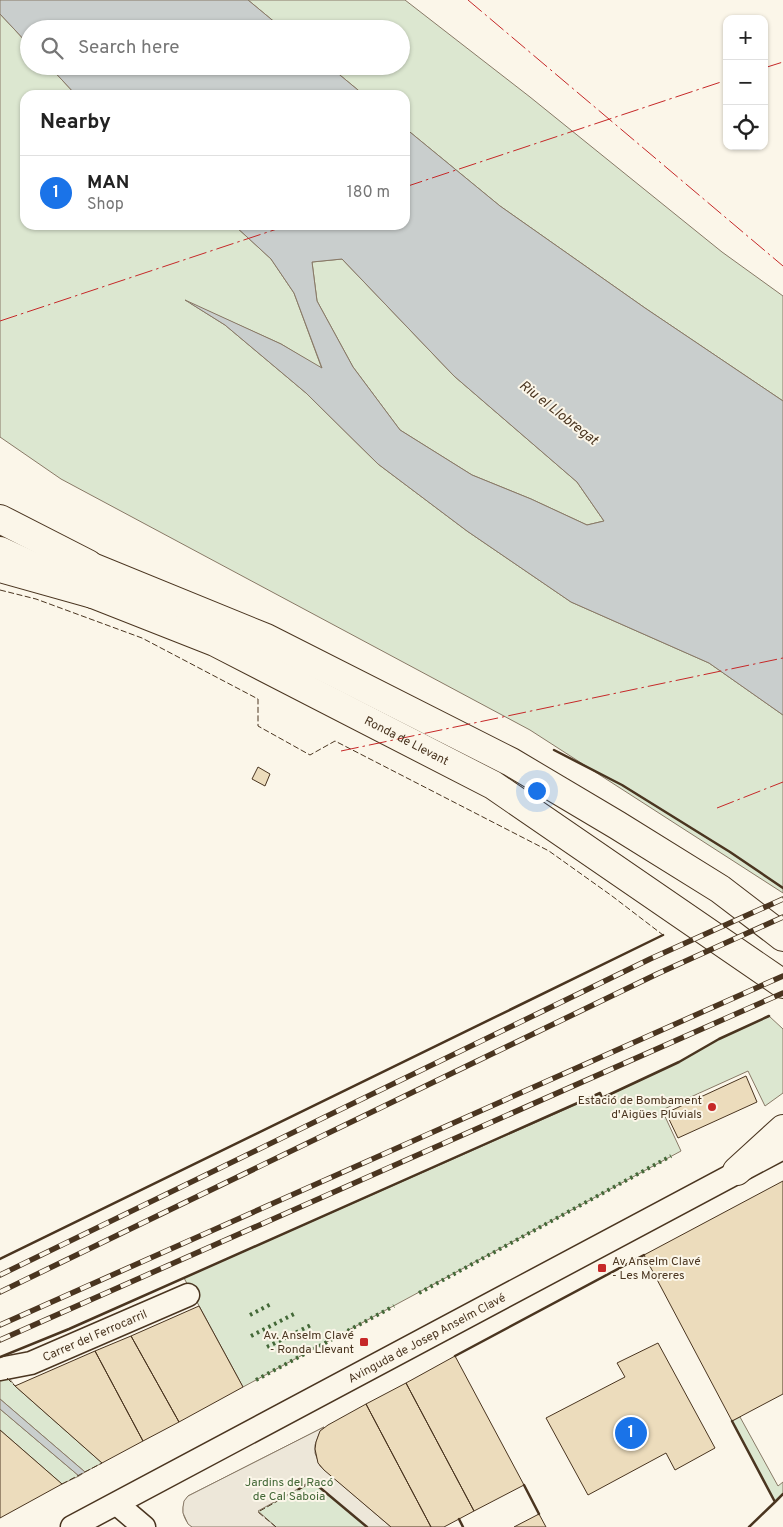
<!DOCTYPE html>
<html lang="en">
<head>
<meta charset="utf-8">
<style>
  body { margin:0; font-family:Overpass,sans-serif; background:#f2f2f2; color:#222 }
  .controls { position:absolute; right:15px; top:15px; display:grid; overflow:hidden; border-radius:10px; box-shadow:0 1px 4px #0004 }
  .controls button { width:45px; height:45px; display:grid; place-items:center; padding:0; border:0; border-bottom:1px solid #e0e0e0; background:#fff; color:#222; font:25px sans-serif }
  .you { position:absolute; left:536px; top:790px; width:18px; height:18px; margin:-12px; border:4px solid #fff; border-radius:50%; background:#1a73e8; box-shadow:0 0 0 8px #1a73e833 }
  .badge { display:grid; place-items:center; width:32px; height:32px; border-radius:50%; background:#1a73e8; color:#fff; font-size:16px; font-weight:700 }
  .pin { position:absolute; translate:-50% -50%; border:2px solid #fff; box-shadow:0 1px 5px #0006 }
  .list { margin:0; padding:0; list-style:none }
  h2 { display:flex; justify-content:space-between; align-items:center; height:65px; margin:0; padding:0 20px; font-size:21px }
  h2 small { font-size:16px; font-weight:400; color:#767676 }
  .list li { display:grid; grid-template-columns:32px 1fr auto; gap:15px; align-items:center; box-sizing:border-box; height:75px; padding:0 20px; border-top:1px solid #e0e0e0 }
  .list b { display:block; font-size:19px; white-space:nowrap }
  .list p { margin:0; font-size:16px; white-space:nowrap; color:#767676 }
  .list em { font-size:16px; font-style:normal; color:#767676 }
  .icon { flex:none; width:28px; height:28px; fill:none; stroke:currentColor; stroke-width:2; stroke-linecap:round; stroke-linejoin:round }
  .map { position:relative; flex:none; width:783px; height:1527px; overflow:hidden }
  .search { position:absolute; background:#fff; box-shadow:0 1px 4px #0004; left:20px; top:20px; width:390px; height:55px; display:flex; align-items:center; gap:12px; box-sizing:border-box; padding:0 18px; border-radius:28px; color:#767676; font-size:19px }
  .panel { position:absolute; background:#fff; box-shadow:0 1px 4px #0004; left:20px; top:90px; width:390px; height:140px; border-radius:15px }
  .map>svg:first-child { display:block }
  .green { fill:#dce7d0; stroke:#887966 }
  .parking { fill:#ede7d9; stroke:#887966 }
  .water { fill:#c9cecd; stroke:#887966; fill-rule:evenodd }
  .building { fill:#ecdcbc; stroke:#4a3520 }
  .lines { fill:none; stroke-linecap:round; stroke-linejoin:round }
  .minor-casing { stroke:#4a3520; stroke-width:25 }
  .secondary-casing { stroke:#4a3520; stroke-width:30 }
  .motorway-casing { stroke:#4a3520; stroke-width:30 }
  .minor { stroke:#fbf6e9; stroke-width:22 }
  .secondary { stroke:#fbf6e9; stroke-width:28 }
  .motorway { stroke:#fbf6e9; stroke-width:28 }
  .rail-casing { stroke:#4a3520; stroke-width:5.5 }
  .rail { stroke:#fbf6e9; stroke-width:4; stroke-dasharray:11; stroke-linecap:butt }
  .hedge { stroke:#436837; stroke-width:4; stroke-dasharray:2.5 4; stroke-linecap:butt }
  .fence { stroke:#4a3520; stroke-width:1; stroke-dasharray:6 2.5; stroke-linecap:butt }
  .wall { stroke:#4a3520; stroke-width:2.5 }
  .power { stroke:#c62828; stroke-width:1; stroke-dasharray:18 4 2.5 4; stroke-linecap:butt }
  .poi-dot { fill:#c62828; stroke:#fbf6e9; stroke-width:2 }
  .labels { text-anchor:middle; stroke-width:4; stroke-linejoin:round; paint-order:stroke }
  .street-label { font-size:12px; fill:#4a3520; stroke:#fbf6e9 }
  .poi-label { font-size:12px; fill:#4a3520; stroke:#fbf6e9; text-anchor:end }
  .park-label { font-size:12px; fill:#436837; stroke:#fbf6e9 }
  .water-label { font-size:14px; font-style:italic; fill:#4a3520; stroke:#fbf6e9 }
</style>
</head>
<body>
<div class="map">
<svg width="783" height="1527" viewBox="0 0 783 1527">
  <rect width="100%" height="100%" fill="#fbf6e9"/>
  <path class="green" d="M 248,0 L 405,0 L 530,97 L 722,252 L 783,296 L 783,401 L 645,308 L 500,206 L 405,128 L 405,95 L 364,95 L 329,66 L 401,66 L 401,29 L 283,29 Z
    M 0,14 L 29,45 L 29,66 L 49,66 L 76,95 L 25,95 L 25,225 L 234,225 L 271,259 L 294,293 L 322,369 L 281,344 L 190,303 L 225,325 L 306,393 L 378,464 L 467,531 L 571,602 L 709,663 L 783,715 L 783,893 L 530,730 L 61,479 L 0,437 Z
    M 342,259 L 454,376 L 577,482 L 604,521 L 587,525 L 531,499 L 472,475 L 400,430 L 353,367 L 317,301 L 312,262 Z
    M 769,1016 L 783,1029 L 783,1093 L 765,1106 L 748,1071 L 662,1110 L 681,1151 L 243,1387 L 184,1278 L 600,1094 L 603,1098 L 679,1062 L 719,1039 Z
    M 0,1378 L 9,1378 L 15,1386 L 102,1463 L 85,1472 L 0,1399 Z
    M 0,1409 L 79,1476 L 62,1484 L 0,1430 Z
    M 740,1417 L 778,1486 L 783,1482 L 783,1494 L 775,1502 L 732,1421 Z
    M 324,1427 C 314,1440 313,1451 320,1466 L 391,1527 L 192,1527 C 182,1519 180,1507 188,1496 Z"/>
  <path class="parking" d="M 324,1427 L 319,1434 L 315,1445 L 315,1453 L 320,1466 L 391,1527 L 367,1527 L 312,1481 L 258,1511 L 276,1527 L 192,1527 L 188,1524 L 183,1513 L 183,1507 L 184,1501 L 188,1496 Z"/>
  <path class="water" d="M 0,0 L 248,0 L 283,29 L 29,29 L 29,45 L 0,14 Z
    M 49,66 L 329,66 L 364,95 L 76,95 Z
    M 405,128 L 500,206 L 645,308 L 783,401 L 783,715 L 709,663 L 571,602 L 467,531 L 378,464 L 306,393 L 225,325 L 185,300 L 281,344 L 322,368 L 294,293 L 271,259 L 234,225 L 405,225 ZM 342,259 L 454,376 L 577,482 L 604,521 L 587,525 L 531,499 L 472,475 L 400,430 L 353,367 L 317,301 L 312,262 Z
    M 0,1399 L 85,1472 L 79,1476 L 0,1409 Z"/>
  <path class="building" d="M 258,767 L 270,774 L 265,786 L 252,779 Z
    M 746,1076 L 757,1102 L 678,1138 L 666,1113 Z
    M 783,1181 L 783,1394 L 732,1421 L 644,1255 Z
    M 199,1306 L 243,1387 L 179,1422 L 131,1336 Z
    M 131,1336 L 179,1422 L 143,1441 L 95,1351 Z
    M 658,1343 L 715,1448 L 675,1470 L 666,1453 L 588,1495 L 546,1418 L 625,1377 L 617,1363 Z
    M 95,1351 L 143,1441 L 102,1463 L 15,1386 Z
    M 455,1356 L 524,1485 L 474,1511 L 406,1383 Z
    M 406,1383 L 474,1511 L 444,1527 L 431,1527 L 366,1404 Z
    M 366,1404 L 431,1527 L 391,1527 L 324,1470 L 318,1463 L 315,1449 L 316,1442 L 320,1431 L 328,1425 Z
    M 0,1430 L 62,1484 L 0,1518 Z
    M 539,1514 L 546,1527 L 514,1527 Z"/>
  <g class="lines">
    <defs>
      <g id="minor">
        <path id="s1" d="M 0,1369 L 31,1363 L 188,1295"/>
        <path d="M 117,1504 L 144,1527"/>
        <path id="s2" d="M 72,1527 L 783,1148"/>
      </g>
      <g id="secondary">
        <path id="s3" d="M 0,551 L 93,594 L 215,642 L 493,785 L 783,984"/>
        <path d="M 65,556 L 266,638 L 511,762 L 617,825 L 720,889 L 783,937"/>
        <path d="M 737,1171 L 783,1129"/>
      </g>
      <path id="motorway" d="M 0,519 L 88,564
        M 0,568 L 93,594"/>
    </defs>
    <use href="#minor" class="minor-casing"/>
    <use href="#secondary" class="secondary-casing"/>
    <use href="#motorway" class="motorway-casing"/>
    <use href="#minor" class="minor"/>
    <use href="#secondary" class="secondary"/>
    <use href="#motorway" class="motorway"/>
    <defs>
      <path id="rail" d="M 0,1275 L 650,959 L 783,899
        M 0,1292 L 657,974 L 783,917
        M 0,1325 L 783,976
        M 0,1340 L 783,993"/>
    </defs>
    <use href="#rail" class="rail-casing"/>
    <use href="#rail" class="rail"/>
    <path class="hedge" d="M 419,1293 L 671,1156
      M 250,1315 L 271,1304
      M 251,1336 L 296,1313
      M 267,1347 L 311,1325
      M 256,1380 L 394,1306"/>
    <path class="fence" d="M 0,590 L 36,599 L 142,638 L 258,699 L 258,726 L 310,755 L 335,741 L 549,851 L 612,896 L 663,935
      M 7,1378 L 15,1386
      M 62,1484 L 102,1463
      M 276,1527 L 258,1512 L 299,1489"/>
    <path class="wall" d="M 554,750 L 622,785 L 730,852 L 783,888
      M 0,1259 L 663,935
      M 455,1356 L 644,1255
      M 0,1357 L 69,1329 L 600,1093 L 602,1098 L 679,1062 L 719,1039 L 769,1016
      M 732,1421 L 775,1502 L 783,1494
      M 524,1485 L 539,1514
      M 299,1489 L 312,1481 L 367,1527
      M 459,1519 L 463,1527
      M 749,1527 L 775,1502"/>
    <path class="power" d="M 468,0 L 783,266
      M 764,68 L 783,62
      M 405,187 L 727,80
      M 0,321 L 289,225
      M 341,751 L 783,658
      M 717,808 L 783,782"/>
  </g>
  <g class="poi-dot">
    <circle cx="712" cy="1107" r="5"/>
    <rect x="597" y="1263" width="10" height="10" rx="2.5"/>
    <rect x="359" y="1337" width="10" height="10" rx="2.5"/>
  </g>
  <g class="labels">
    <g class="street-label">
      <text dy="4" stroke="none"><textPath href="#s3" startOffset="449">Ronda de Llevant</textPath></text>
      <text dy="4" stroke="none"><textPath href="#s1" startOffset="101">Carrer del Ferrocarril</textPath></text>
      <text dy="4" stroke="none"><textPath href="#s2" startOffset="402">Avinguda de Josep Anselm Clavé</textPath></text>
    </g>
    <g class="poi-label">
      <text x="702" y="1104">Estació de Bombament<tspan x="702" dy="14">d'Aigües Pluvials</tspan></text>
      <text x="612" y="1265" text-anchor="start">Av Anselm Clavé<tspan x="612" dy="14">- Les Moreres</tspan></text>
      <text x="354" y="1339">Av. Anselm Clavé<tspan x="354" dy="14">- Ronda Llevant</tspan></text>
    </g>
    <g class="park-label">
      <text x="289" y="1486">Jardins del Racó<tspan x="289" dy="14">de Cal Saboia</tspan></text>
    </g>
    <g class="water-label">
      <text transform="translate(559 412) rotate(38)" y="5">Riu el Llobregat</text>
    </g>
  </g>
</svg>
<div class="controls">
<button>+</button>
<button>−</button>
<button><svg class="icon" aria-label="locate" viewBox="0 0 24 24"><circle cx="12" cy="12" r="6"/><path d="M12 2v4M12 18v4M2 12h4M18 12h4"/></svg></button>
</div>
<div class="you"></div>
<div class="pin badge" style="left:631px;top:1433px">1</div>
<div class="search"><svg class="icon" aria-label="search" viewBox="0 0 24 24"><circle cx="10" cy="10" r="6"/><path d="M15 15l6 6"/></svg>Search here</div>
<section class="panel">
<h2>Nearby<small></small></h2>
<ul class="list">
<li><span class="badge">1</span><div><b>MAN</b><p>Shop</p></div><em>180 m</em></li>
</ul>
</section>
</div>
</body>
</html>
